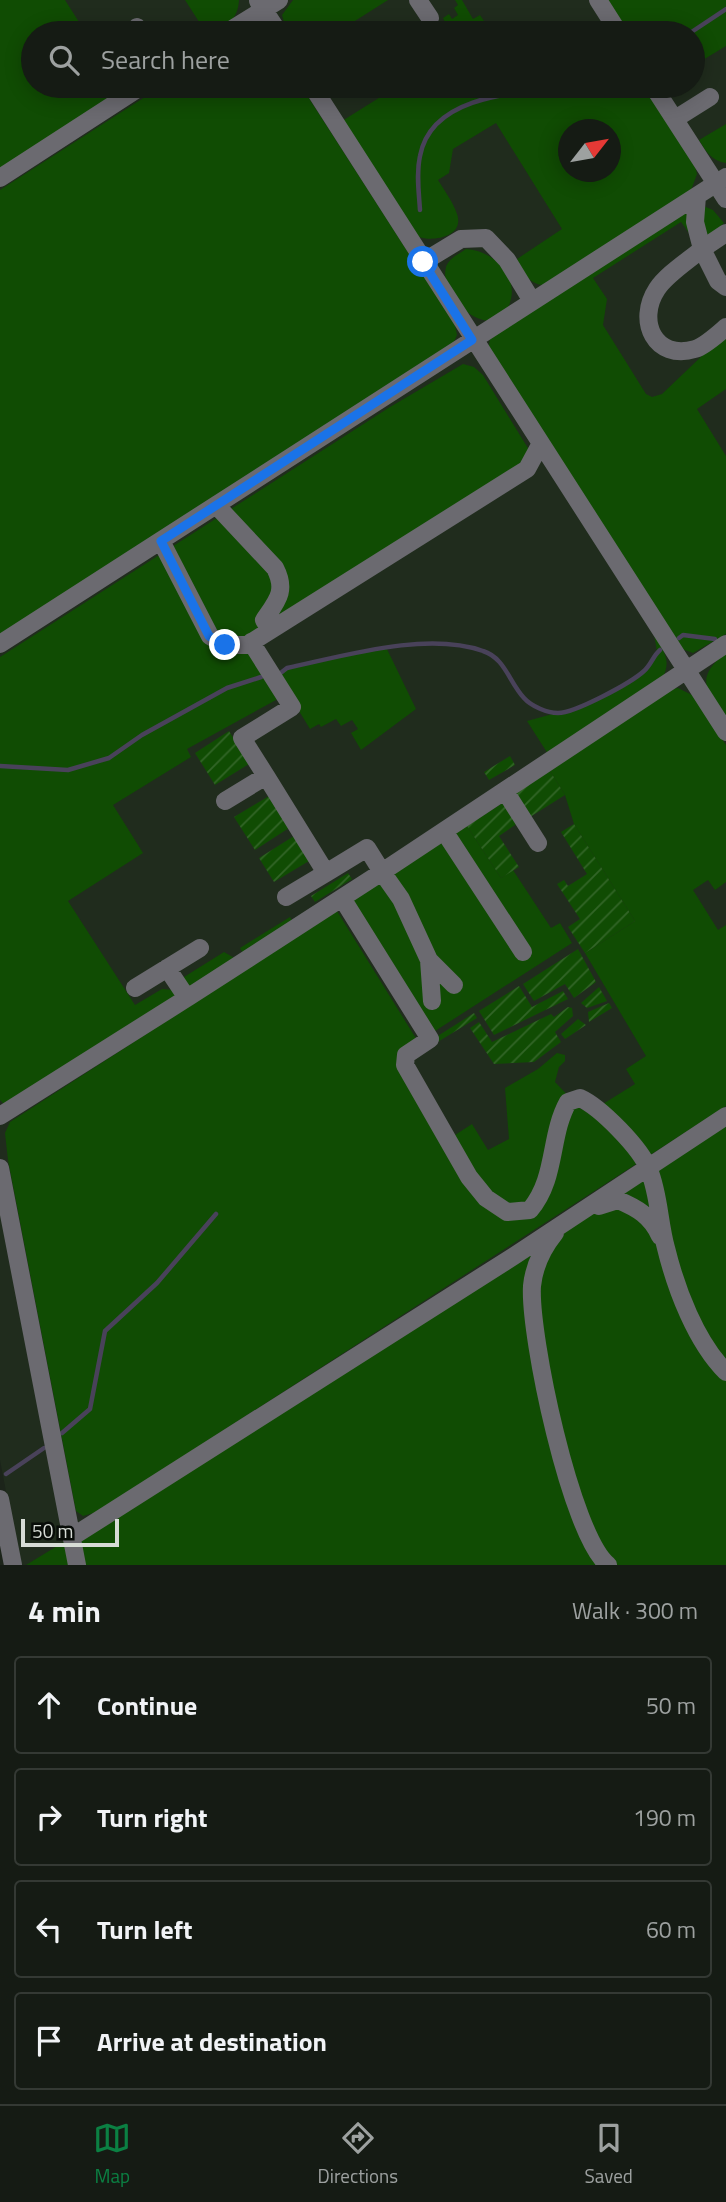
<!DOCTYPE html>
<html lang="en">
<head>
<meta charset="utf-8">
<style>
  body { margin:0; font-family:"Titillium Web",sans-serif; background:#1e241d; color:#f1f3f6 }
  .compass { position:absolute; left:558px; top:119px; width:63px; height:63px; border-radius:50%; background:#151b14; box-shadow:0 4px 18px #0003; rotate:59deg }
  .scale { position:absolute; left:21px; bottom:18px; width:98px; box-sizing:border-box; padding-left:7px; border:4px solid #d7dcd6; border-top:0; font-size:19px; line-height:24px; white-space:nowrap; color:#d7dcd6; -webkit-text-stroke:5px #080c08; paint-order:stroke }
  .stop { position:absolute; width:21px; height:21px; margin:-16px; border:5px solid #1a73e8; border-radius:50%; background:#fff }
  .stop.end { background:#1a73e8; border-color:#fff; box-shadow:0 2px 7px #0008 }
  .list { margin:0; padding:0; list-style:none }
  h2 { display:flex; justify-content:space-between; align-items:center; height:91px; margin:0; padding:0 28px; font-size:30px }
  h2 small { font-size:23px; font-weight:400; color:#9da1a0 }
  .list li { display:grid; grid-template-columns:46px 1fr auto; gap:21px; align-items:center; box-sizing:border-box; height:98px; margin:0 14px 14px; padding:0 14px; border:2px solid #343934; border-radius:7px }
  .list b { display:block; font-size:26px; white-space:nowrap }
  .list em { font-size:23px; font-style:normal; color:#9da1a0 }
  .icon { flex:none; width:38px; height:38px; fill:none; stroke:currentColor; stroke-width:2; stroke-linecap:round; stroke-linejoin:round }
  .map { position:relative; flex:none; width:726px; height:1565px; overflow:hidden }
  .search { position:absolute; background:#151b14; box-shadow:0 4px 18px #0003; left:21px; right:21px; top:21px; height:77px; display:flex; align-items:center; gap:18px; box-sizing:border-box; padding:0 24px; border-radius:38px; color:#9da1a0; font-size:26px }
  .sheet { height:539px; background:#151b14 }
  nav { display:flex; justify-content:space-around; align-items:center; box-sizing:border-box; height:98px; border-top:2px solid #343934; background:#151b14; font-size:19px; color:#9da1a0 }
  nav a { display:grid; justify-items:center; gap:4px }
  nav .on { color:#0b8043 }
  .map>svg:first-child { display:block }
  .built { fill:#202c1d; fill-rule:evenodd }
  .grass { fill:#104c03; fill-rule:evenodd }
  .garden { fill:url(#garden-furrows) }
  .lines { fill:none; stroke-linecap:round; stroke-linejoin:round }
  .stream { stroke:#49425a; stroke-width:4.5 }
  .minor { stroke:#6b6a70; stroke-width:18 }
  .route { stroke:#1a73e8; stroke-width:9 }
</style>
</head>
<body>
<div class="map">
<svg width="726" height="1565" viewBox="0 0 726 1565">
  <defs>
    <pattern id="garden-furrows" width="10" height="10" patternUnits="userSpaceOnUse" patternTransform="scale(1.75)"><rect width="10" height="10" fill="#104c03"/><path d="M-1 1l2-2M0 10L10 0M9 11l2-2" fill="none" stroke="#326527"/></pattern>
  </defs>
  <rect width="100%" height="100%" fill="#1c241a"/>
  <path class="built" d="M 0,0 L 726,0 L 726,1565 L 20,1565 L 0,1460 ZM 33,33 L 693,33 L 693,86 L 33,86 ZM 568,130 L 610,130 L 610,172 L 568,172 Z"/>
  <path class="grass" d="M 0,0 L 65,0 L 86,33 L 33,33 L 33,86 L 132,86 L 0,171 Z
    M 185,0 L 239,0 C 238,24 219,33 197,33 L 203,28 Z
    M 293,0 L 388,0 L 336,33 L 287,33 L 282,15 Z
    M 455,0 L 462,0 L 473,19 L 480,15 L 492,33 L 450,33 L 443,18 L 449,14 L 452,19 L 458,15 L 454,8 L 458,5 Z
    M 608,0 L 726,0 L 726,46 L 693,66 L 693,33 L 629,33 Z
    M 162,86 L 301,86 L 455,325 L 457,335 L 453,344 L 0,636 L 0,190 Z
    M 398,86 L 644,86 L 694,162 L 697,174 L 690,193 L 551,285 C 531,287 524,276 517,259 L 562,229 L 496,123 L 453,149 L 449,173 L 438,180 C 444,190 453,202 457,214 C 465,237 433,242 419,237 L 342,121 ZM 568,130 L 610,130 L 610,172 L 568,172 Z
    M 726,124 L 726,163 C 712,161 706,152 699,140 Z
    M 701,205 L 713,210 L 724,223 L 709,237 L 691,236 L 681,222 L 593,278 L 607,299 L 603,325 L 646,394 L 652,397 L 662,394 L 726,333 L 726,389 L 697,409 L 726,456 L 726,634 L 693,653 L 682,649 L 488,351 L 490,339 L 688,209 Z
    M 466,249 C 490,250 517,272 511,299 C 499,350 437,300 446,267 C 449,258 459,254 466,249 Z
    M 463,364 L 474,367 L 483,375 L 531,453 L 524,465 L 252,649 L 279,697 L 276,700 L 187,749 L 191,757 L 113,805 L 143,853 L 68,901 L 135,1005 L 162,989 L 174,990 L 179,996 L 4,1104 L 0,1100 L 0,657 L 390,407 Z
    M 654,634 C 664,651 672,661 662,679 L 548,754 L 527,721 L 582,706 L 645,671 L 657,652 Z
    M 386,647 L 416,709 L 361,750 L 351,733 L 358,729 L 352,720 L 341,726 L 336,719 L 321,727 L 319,724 L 310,729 L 277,675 L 283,674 L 287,668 Z
    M 726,653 L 726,721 C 707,692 693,678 726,653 Z
    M 678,688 L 692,695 L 726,745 L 726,882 L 715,890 L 708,880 L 693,890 L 718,930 L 726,925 L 726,1106 L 97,1512 L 83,1516 L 76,1511 L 8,1160 L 5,1133 L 10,1122 L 337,911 L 417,1040 L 401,1050 L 455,1135 L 472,1124 L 488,1150 L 509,1139 L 505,1088 L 538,1069 L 557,1053 L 565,1055 L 565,1061 L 559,1067 L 555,1082 L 581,1109 L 590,1112 L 635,1084 L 626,1069 L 646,1056 L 585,953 L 635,921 L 574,824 L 565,795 L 550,771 L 671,689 Z
    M 467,826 L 501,878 L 513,870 L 551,928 L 560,923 L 572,943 L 432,1033 L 348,900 Z
    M 290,917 L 295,925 L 245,957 L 240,948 Z
    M 224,952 L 238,960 L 192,989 L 184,983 L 184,977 Z
    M 726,1116 L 726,1565 L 26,1565 L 72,1537 Z"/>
  <path class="garden" d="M 229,731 L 249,764 L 215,785 L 195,753 Z
    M 510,756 L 515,765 L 489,780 L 484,772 Z
    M 550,771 L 565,795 L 530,817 L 515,793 Z
    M 269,796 L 289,828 L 255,850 L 234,817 Z
    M 504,802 L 518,823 L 499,836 L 519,867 L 501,878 L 467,826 Z
    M 574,824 L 635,921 L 585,953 L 568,927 L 580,919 L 557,884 L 564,880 L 568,886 L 587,874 L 561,832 Z
    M 294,836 L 309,861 L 274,882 L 259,858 Z
    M 348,873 L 352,879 L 315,902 L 311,896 Z
    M 578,949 L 596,982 L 574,998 L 565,984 L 534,1001 L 523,984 Z
    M 519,986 L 532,1007 L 563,991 L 568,999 L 494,1035 L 479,1011 Z
    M 599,987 L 607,1001 L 587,1008 L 581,1003 Z
    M 609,1003 L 612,1008 L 589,1022 L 588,1012 Z
    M 568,1007 L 572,1008 L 573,1016 L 555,1032 L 561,1042 L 534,1062 L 494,1064 L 470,1028 L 479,1022 L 492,1042 L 551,1014 L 554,1017 Z
    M 474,1013 L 477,1018 L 436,1043 L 433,1039 Z
    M 578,1019 L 586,1025 L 565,1039 L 561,1034 Z"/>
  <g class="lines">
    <path class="stream" d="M 690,33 L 726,9
      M 420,210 C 419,193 416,174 420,156 C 433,88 534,93 586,86
      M 679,638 L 683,635 L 715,639
      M 278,675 L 287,668 C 344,656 426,631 483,651 C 505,658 509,682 524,698 C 531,706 547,713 558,713 C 575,713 631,683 644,671 C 651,665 653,656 660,650
      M 0,766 L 68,770 L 109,758 L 142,735 L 227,688 L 261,677
      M 62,1433 L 90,1409 L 105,1331 L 157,1283 L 216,1214
      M 6,1474 L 44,1448"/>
    <path class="minor" d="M 418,0 L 430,18
      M 598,0 L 619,33
      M 258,1 L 279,33
      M 137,27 L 141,33
      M 226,33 L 279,0
      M 312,86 L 726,732
      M 653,86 L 726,199
      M 675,119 L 710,97
      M 0,178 L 142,86
      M 697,196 L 695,222 L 702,249 C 688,261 667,274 657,289 C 636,321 655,361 695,349 C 705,346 718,334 726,327
      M 726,233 L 702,249 L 718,281 L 726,287
      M 423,262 L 461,239 L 486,238 L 507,260 L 532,301
      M 216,505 L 275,568 C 287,591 277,601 264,620 L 270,630
      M 161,541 L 210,636 L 225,645 L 247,645 L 527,469 L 540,445
      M 251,642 L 292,707 L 242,738 L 266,776
      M 0,644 L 726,177
      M 505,791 L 538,843
      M 225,801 L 266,776 L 326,873 L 286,897
      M 444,831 L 523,952
      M 342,898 L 430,1039 L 406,1055 L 405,1065 L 469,1177 L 486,1198 L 507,1212 L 530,1210 C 557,1178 549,1136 568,1102 L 580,1098 C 600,1107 641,1148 649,1170 C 659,1194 659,1223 666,1248 C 676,1289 696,1342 726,1372
      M 429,960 L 454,985
      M 135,988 L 200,948
      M 187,998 L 382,872 L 367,848 L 326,873
      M 432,1001 L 429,960 L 401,899 L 382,872 L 726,644
      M 0,1116 L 187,998 L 167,968
      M 0,1168 L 77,1565
      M 599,1206 L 618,1200 C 637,1208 651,1216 660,1236
      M 555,1233 C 543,1248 534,1266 532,1286 C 529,1335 571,1535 608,1565
      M 0,1499 L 13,1565
      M 72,1537 L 514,1256 L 726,1116"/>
  </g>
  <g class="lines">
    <path class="route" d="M 225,645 L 209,636 L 161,541 L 472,340 L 423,262"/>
  </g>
</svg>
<svg class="compass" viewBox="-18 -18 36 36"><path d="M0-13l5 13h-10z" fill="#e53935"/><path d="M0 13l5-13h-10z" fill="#9da1a0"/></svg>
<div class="scale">50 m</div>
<div class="stop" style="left:423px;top:262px"></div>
<div class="stop end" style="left:225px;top:645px"></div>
<div class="search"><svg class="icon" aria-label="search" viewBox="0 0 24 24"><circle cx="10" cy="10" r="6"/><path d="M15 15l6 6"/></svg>Search here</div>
</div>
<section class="sheet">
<h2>4 min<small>Walk · 300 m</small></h2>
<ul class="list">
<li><svg class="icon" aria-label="ahead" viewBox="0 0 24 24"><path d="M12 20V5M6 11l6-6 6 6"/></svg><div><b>Continue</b></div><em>50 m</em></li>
<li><svg class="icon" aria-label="right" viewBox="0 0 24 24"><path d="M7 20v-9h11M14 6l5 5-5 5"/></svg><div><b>Turn right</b></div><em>190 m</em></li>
<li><svg class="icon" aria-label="left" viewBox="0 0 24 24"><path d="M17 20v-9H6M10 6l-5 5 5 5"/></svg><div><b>Turn left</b></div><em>60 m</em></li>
<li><svg class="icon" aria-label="arrive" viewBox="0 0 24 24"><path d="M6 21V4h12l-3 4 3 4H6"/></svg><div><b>Arrive at destination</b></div></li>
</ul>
</section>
<nav>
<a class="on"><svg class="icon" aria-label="map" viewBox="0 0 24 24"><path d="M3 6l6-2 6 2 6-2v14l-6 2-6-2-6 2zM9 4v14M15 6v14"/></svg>Map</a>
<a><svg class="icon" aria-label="directions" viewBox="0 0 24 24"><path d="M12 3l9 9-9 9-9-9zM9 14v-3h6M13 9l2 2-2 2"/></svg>Directions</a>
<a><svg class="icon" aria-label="saved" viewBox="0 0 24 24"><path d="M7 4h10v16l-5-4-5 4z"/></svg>Saved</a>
</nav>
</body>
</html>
